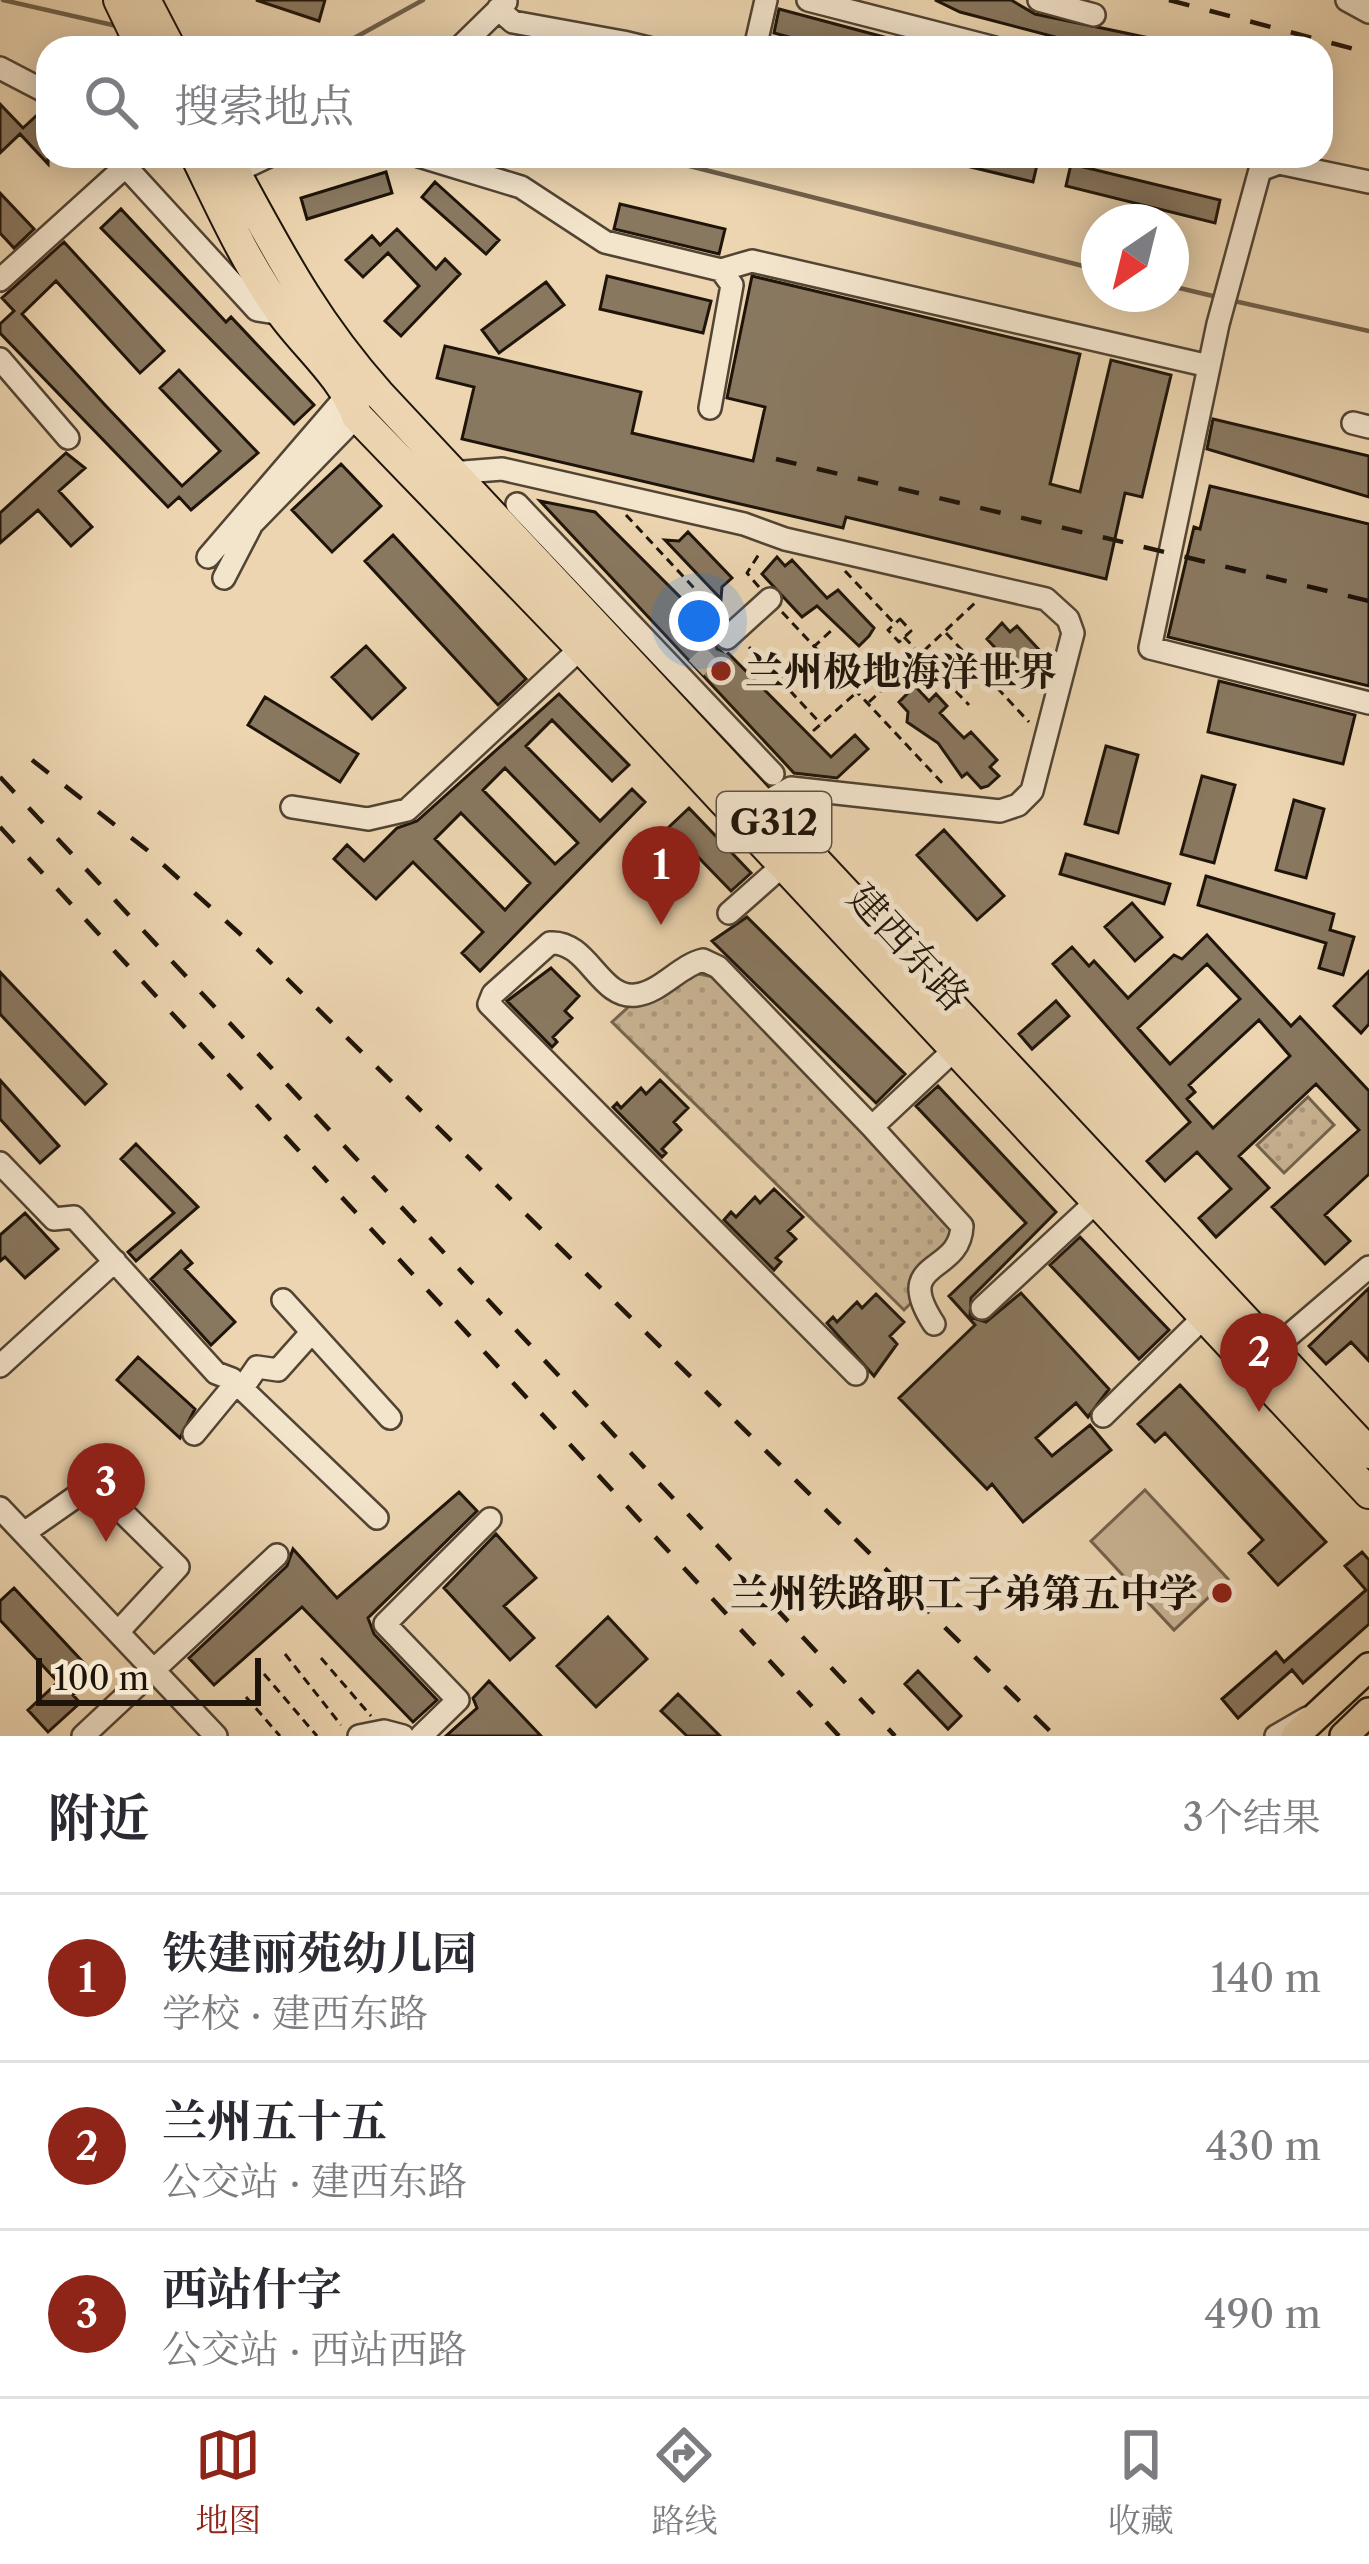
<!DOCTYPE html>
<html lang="zh">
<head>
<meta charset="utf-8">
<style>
  body { margin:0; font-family:"Libre Caslon Text","Noto Serif SC",serif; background:#f2f2f3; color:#2b2b33 }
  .compass { position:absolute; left:1081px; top:204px; width:108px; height:108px; border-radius:50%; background:#fff; box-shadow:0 6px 30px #0003; rotate:215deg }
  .scale { position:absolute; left:36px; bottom:30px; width:225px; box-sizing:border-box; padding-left:12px; border:6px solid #1e1409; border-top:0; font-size:33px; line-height:42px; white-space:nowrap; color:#1e1409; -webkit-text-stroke:9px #f3e4cc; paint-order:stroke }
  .you { position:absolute; left:699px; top:621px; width:42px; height:42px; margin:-30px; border:9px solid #fff; border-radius:50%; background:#1a73e8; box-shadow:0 0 0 18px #1a73e833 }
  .badge { display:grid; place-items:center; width:78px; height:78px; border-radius:50%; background:#8f2418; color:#fff; font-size:39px; font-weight:700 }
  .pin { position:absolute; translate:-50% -99px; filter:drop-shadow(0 3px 6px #0008) }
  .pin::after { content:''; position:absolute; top:63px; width:42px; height:36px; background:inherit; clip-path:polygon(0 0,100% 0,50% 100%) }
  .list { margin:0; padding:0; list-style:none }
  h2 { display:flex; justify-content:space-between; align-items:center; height:156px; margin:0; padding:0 48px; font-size:51px }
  h2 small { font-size:39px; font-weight:400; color:#7c7c81 }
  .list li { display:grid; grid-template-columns:78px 1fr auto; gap:36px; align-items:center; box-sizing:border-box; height:168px; padding:0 48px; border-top:3px solid #e1e1e2 }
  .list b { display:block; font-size:45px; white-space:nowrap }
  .list p { margin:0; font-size:39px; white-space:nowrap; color:#7c7c81 }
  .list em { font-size:39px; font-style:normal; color:#7c7c81 }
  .icon { flex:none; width:66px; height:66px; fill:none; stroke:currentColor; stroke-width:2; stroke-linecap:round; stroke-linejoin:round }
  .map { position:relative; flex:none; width:1369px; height:1736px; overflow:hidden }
  .search { position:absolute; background:#fff; box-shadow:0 6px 30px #0003; left:36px; right:36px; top:36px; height:132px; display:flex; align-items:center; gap:30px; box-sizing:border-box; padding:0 42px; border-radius:36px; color:#7c7c81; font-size:45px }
  .sheet { height:660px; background:#fff }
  nav { display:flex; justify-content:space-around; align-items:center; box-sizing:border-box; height:168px; border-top:3px solid #e1e1e2; background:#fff; font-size:33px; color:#7c7c81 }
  nav a { display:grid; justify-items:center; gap:6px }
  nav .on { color:#8f2418 }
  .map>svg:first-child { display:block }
  .grass { fill:url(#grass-dots); stroke:#74644e; stroke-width:3 }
  .garden { fill:#c9b494; stroke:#74644e; stroke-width:3 }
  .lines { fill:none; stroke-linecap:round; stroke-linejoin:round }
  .stream { stroke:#70604b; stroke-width:4.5 }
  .building { fill:#897860; stroke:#1e1409; stroke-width:3; fill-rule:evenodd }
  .minor-tunnel { stroke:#c3ae8f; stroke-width:21; stroke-dasharray:21 10; stroke-linecap:butt }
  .minor-casing { stroke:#524433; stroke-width:26 }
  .major-casing { stroke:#1e1409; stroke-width:32 }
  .highway-casing { stroke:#1e1409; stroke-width:34 }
  .path { stroke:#1e1409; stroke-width:3; stroke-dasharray:9 6; stroke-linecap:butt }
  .minor { stroke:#f3e4cc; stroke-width:21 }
  .major { stroke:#ecd5b0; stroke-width:27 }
  .highway { stroke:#ecd5b0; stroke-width:30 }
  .rail { stroke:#1e1409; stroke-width:4.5; stroke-dasharray:21 21; stroke-linecap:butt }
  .poi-dot { fill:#8f2418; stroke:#f3e4cc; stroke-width:4.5 }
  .labels { text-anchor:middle; stroke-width:10; stroke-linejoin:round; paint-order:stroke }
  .shield { fill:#f3e4cc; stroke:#5e5244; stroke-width:3 }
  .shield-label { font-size:36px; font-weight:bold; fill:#1e1409 }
  .poi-label { font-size:39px; font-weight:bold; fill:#1e1409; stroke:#f3e4cc; text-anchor:start }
  .street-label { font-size:39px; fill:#1e1409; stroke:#f3e4cc }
</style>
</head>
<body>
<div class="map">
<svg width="1369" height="1736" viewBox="0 0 1369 1736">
  <defs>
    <pattern id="grass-dots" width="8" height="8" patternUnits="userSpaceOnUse" patternTransform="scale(3)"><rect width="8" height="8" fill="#c9b494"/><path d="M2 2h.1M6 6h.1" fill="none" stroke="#ac9a7e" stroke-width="1.8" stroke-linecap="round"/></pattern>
  </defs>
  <rect width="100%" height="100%" fill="#ecd5b0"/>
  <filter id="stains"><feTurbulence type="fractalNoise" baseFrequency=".00167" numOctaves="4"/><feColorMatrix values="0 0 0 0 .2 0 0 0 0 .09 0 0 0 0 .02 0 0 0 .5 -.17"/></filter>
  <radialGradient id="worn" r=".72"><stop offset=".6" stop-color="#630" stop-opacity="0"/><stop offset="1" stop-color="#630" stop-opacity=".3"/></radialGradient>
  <path class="grass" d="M 671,968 L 713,977 L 950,1221 L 950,1239 L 911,1283 L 912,1302 L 904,1310 L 612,1022 Z
    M 1308,1097 L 1334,1125 L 1284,1173 L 1257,1145 Z"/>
  <path class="garden" d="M 1145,1490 L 1228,1579 L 1174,1630 L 1091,1541 Z"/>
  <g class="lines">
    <path class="stream" d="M 3,0 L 117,26
      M 181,40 L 217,48
      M 336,48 L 423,0
      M 650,156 L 1099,270
      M 1171,286 L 1217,297
      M 1234,301 L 1369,331"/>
  </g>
  <path class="building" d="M 256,0 L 325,0 L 319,21 Z
    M 935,0 L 1011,0 L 1035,14 L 1173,43 L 1172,48 L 1097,48 L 960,12 Z
    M 779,9 L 910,44 L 910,48 L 829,48 L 774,33 Z
    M 0,104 L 23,128 L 36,116 L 48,128 L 48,164 L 20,134 L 0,153 Z
    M 946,156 L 1039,156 L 1033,182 L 946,161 Z
    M 1071,164 L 1220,200 L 1215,223 L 1066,186 Z
    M 386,172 L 392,193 L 307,219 L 301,198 Z
    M 435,182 L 499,240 L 486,254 L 422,197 Z
    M 0,193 L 34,229 L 14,248 L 0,233 Z
    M 620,204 L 725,229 L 719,254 L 614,229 Z
    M 121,209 L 226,322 L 231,317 L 314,405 L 294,424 L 101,228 Z
    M 397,229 L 436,269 L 445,259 L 460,274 L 401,336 L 385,321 L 419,286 L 388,253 L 363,277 L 346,260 L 372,236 L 380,245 Z
    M 64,242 L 164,351 L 140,373 L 56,281 L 22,314 L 105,405 L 182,486 L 220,451 L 160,388 L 179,370 L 258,453 L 191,510 L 179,497 L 168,507 L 0,333 L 0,324 L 14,311 L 2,298 Z
    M 607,276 L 711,301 L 703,333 L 600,309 Z
    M 752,276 L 1080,354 L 1050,484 L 1080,492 L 1111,360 L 1171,375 L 1142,497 L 1125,493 L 1106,579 L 846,517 L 843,528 L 462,439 L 474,387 L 437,378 L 445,346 L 641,392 L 632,433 L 753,461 L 765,407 L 727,398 Z
    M 546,282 L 564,305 L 499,353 L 482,330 Z
    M 1213,419 L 1369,456 L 1369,497 L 1207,449 Z
    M 66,453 L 85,468 L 59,491 L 92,527 L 71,546 L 38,510 L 0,543 L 0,513 Z
    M 341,464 L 381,506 L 332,552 L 292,510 Z
    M 1210,486 L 1369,524 L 1369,686 L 1168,637 L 1194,527 L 1200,529 Z
    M 540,501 L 595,512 L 714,631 L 717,649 L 728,653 L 831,757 L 855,735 L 868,749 L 837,778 L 794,773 Z
    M 688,532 L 732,578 L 722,587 L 721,599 L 665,540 L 679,541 Z
    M 393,535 L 526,679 L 498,705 L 365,561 Z
    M 777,557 L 785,566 L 792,560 L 827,598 L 838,590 L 874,628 L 869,636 L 859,646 L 817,606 L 802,617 L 762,574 Z
    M 1002,623 L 1010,632 L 1017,626 L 1043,654 L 1036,661 L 1045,669 L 1034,680 L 1027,682 L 1013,667 L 1000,671 L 992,663 L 1001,654 L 987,639 Z
    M 366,646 L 405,688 L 372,719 L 332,677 Z
    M 1219,681 L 1355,715 L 1343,764 L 1208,732 Z
    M 915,686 L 929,701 L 936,694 L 947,706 L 940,713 L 955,729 L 964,738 L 971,732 L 997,760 L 990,767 L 999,776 L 988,786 L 981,788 L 967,773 L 962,777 L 938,743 L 907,722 L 908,712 L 899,702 Z
    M 559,694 L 629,765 L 612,781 L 552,720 L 526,746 L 600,821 L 632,789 L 645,802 L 480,971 L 462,953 L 483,932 L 413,862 L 376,899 L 334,859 L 347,845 L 364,861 L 397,828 L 417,821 ZM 505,768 L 578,843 L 555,864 L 483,790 ZM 461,813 L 530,883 L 505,910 L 435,839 Z
    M 265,697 L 358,754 L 340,782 L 248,725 Z
    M 1106,746 L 1138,755 L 1118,833 L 1085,824 Z
    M 1202,776 L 1235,785 L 1214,863 L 1181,854 Z
    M 1294,800 L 1324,809 L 1306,878 L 1276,870 Z
    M 689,808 L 751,873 L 731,891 L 669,827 Z
    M 944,830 L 1004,896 L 977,920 L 917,855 Z
    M 1066,854 L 1170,884 L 1164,904 L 1060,874 Z
    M 1206,876 L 1334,914 L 1330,930 L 1354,937 L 1343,975 L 1319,968 L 1326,943 L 1198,905 Z
    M 1132,903 L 1162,937 L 1135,961 L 1105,927 Z
    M 747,917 L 905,1074 L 876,1103 L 712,941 Z
    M 1207,935 L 1291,1026 L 1300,1017 L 1369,1091 L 1369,1174 L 1325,1215 L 1350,1241 L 1325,1264 L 1272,1207 L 1359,1130 L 1316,1084 L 1239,1156 L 1269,1188 L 1216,1237 L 1199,1218 L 1231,1189 L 1197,1152 L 1165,1181 L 1147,1161 L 1190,1122 L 1053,964 L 1072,947 L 1089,966 L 1094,961 L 1128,998 L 1174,955 L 1182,959 ZM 1207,964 L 1240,999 L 1170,1064 L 1138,1028 ZM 1259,1020 L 1290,1056 L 1213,1128 L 1187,1099 L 1195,1092 L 1189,1085 Z
    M 551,968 L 579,996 L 565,1011 L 572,1018 L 553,1037 L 557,1042 L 552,1047 L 507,1001 Z
    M 1369,971 L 1369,1024 L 1361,1033 L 1334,1006 Z
    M 0,972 L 106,1084 L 85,1104 L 0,1014 Z
    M 1056,1001 L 1069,1016 L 1032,1049 L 1019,1034 Z
    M 0,1080 L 59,1146 L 40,1163 L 0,1119 Z
    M 660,1080 L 688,1108 L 674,1122 L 681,1130 L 662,1149 L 666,1153 L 662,1157 L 613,1107 L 617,1103 L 621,1108 L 641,1088 L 646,1094 Z
    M 938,1086 L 1056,1212 L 971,1298 L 970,1317 L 986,1322 L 1021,1293 L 1109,1389 L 1088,1417 L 1076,1403 L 1036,1438 L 1052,1456 L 1090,1425 L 1111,1450 L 1023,1522 L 992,1484 L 987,1489 L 899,1398 L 975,1325 L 949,1296 L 1026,1223 L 916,1106 Z
    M 136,1144 L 198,1207 L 136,1261 L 128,1252 L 174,1213 L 121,1159 Z
    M 774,1189 L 803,1217 L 788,1231 L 796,1239 L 776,1258 L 781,1262 L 774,1270 L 724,1220 L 731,1212 L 736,1217 L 755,1197 L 760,1203 Z
    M 25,1213 L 58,1249 L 25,1278 L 5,1257 L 0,1261 L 0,1235 Z
    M 1080,1237 L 1169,1330 L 1139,1359 L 1050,1265 Z
    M 181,1251 L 192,1263 L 185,1269 L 235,1322 L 211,1345 L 151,1279 Z
    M 1369,1288 L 1369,1361 L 1351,1342 L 1326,1364 L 1309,1346 Z
    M 876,1294 L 904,1322 L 890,1336 L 897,1344 L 874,1376 L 827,1323 L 833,1317 L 837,1322 L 857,1302 L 862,1308 Z
    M 138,1357 L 195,1409 L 180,1438 L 117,1380 Z
    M 1180,1385 L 1326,1542 L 1278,1585 L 1249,1553 L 1263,1540 L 1165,1433 L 1155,1442 L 1138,1424 Z
    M 459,1492 L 477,1511 L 368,1618 L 374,1634 L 437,1700 L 413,1722 L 302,1607 L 214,1685 L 189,1658 L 287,1566 L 293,1549 L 337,1598 Z
    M 496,1534 L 536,1578 L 504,1606 L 534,1638 L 510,1660 L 444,1588 Z
    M 1362,1552 L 1369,1560 L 1369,1624 L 1303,1683 L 1292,1670 L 1238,1718 L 1222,1699 L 1276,1652 L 1284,1662 L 1366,1590 L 1345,1566 Z
    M 14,1588 L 95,1675 L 73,1695 L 80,1703 L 48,1732 L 28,1710 L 58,1682 L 0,1620 L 0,1601 Z
    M 608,1617 L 647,1659 L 596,1707 L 557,1666 Z
    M 918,1671 L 961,1716 L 948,1729 L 905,1684 Z
    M 489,1681 L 541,1736 L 446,1736 L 477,1708 L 473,1698 Z
    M 678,1694 L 720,1736 L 687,1736 L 661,1711 Z"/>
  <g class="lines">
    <path class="minor-tunnel" d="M 696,668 L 727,638"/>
    <defs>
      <path id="minor" d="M 808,0 L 995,48
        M 1039,0 L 1094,15
        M 1347,0 L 1369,12
        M 498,9 L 513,22 L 623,42
        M 459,48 L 506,2
        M 622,48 L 623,42 L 648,48
        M 755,48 L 766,0
        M 0,68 L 48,93
        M 116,156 L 257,310 L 282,314
        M 419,156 L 521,187 L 605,242 L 721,270 L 752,261 L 1209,366
        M 235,172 L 269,156
        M 1369,182 L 1279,163 L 1260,170 L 1218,324 L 1150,648 L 1369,703
        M 0,280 L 126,166
        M 0,359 L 68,438
        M 710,408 L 732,285 L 721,270
        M 1353,423 L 1369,427
        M 451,473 L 502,469 L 744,524 L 785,539 L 1046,599 L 1068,619 L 1073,633 L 1032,791 L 1018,805 L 1000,811 L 791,788 L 759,806
        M 517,504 L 773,774
        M 208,557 L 349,393
        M 224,578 L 252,524 L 357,416
        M 727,638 L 770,599
        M 292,807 L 368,819 L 407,810 L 581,648
        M 729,913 L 781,867
        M 0,1163 L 54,1219 L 74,1217 L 216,1373 L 232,1379 L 377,1518
        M 283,1300 L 390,1418
        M 982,1308 L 1096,1202
        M 934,1324 C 891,1258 960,1276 962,1226 L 872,1127 L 953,1051
        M 1272,1350 L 1369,1267
        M 0,1366 L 115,1261
        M 856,1374 L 489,1004 L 493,994 L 550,943 C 588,940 600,1000 636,995 C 661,992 679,966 703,960 L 718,967 L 872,1127
        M 242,1389 L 257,1367 L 278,1370 L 311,1333
        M 1103,1416 L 1204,1317
        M 194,1434 L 236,1383
        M 0,1508 L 216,1736
        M 24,1533 L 94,1484 L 178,1567 L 118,1632
        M 83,1736 L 277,1555
        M 359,1736 L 384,1731 L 403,1736
        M 421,1736 L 458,1700 L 385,1624 L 490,1519
        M 1276,1736 L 1307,1718"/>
      <path id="major" d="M 1295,1736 L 1369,1667
        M 1344,1736 L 1369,1712"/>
      <path id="highway" d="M 119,0 L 142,48
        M 145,0 L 170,48
        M 196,156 C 222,209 246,263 281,312 C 306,347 342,375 357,416 L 581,648 L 1369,1493
        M 226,156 C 276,247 309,315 379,394 L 1369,1453"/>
    </defs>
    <use href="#minor" class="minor-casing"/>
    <use href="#major" class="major-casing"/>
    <use href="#highway" class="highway-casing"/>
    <path class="path" d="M 626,515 L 722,618
      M 845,571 L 895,624
      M 759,587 L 747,573 L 761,551
      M 782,612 L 946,787
      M 900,619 L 911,631 L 899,642 L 888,630 Z
      M 946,633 L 1029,722
      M 904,637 L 969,705
      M 749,647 L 821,724
      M 780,678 L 833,629
      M 869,702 L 976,602
      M 813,731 L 856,693
      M 285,1654 L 341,1725
      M 321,1658 L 371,1716
      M 264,1674 L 317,1736
      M 246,1697 L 280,1736"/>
    <use href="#minor" class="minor"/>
    <use href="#major" class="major"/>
    <use href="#highway" class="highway"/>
    <path class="rail" d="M 1169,0 L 1369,53
      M 776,459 L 1369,601
      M 32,760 L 147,850 L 258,950 L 1055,1736
      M 0,777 L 895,1736
      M 0,827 L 839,1736"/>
  </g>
  <g class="poi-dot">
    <circle cx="721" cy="671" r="12"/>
    <circle cx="1222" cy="1593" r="12"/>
  </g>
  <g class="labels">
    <rect class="shield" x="717" y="792" width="114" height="60" rx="9"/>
    <g class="shield-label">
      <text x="774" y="835">G312</text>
    </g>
    <g class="poi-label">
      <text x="745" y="685">兰州极地海洋世界</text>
      <text x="1198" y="1607" text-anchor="end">兰州铁路职工子弟第五中学</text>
    </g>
    <g class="street-label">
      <text transform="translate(909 947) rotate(47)" y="14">建西东路</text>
    </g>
  </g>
  <rect width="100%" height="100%" filter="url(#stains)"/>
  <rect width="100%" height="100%" fill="url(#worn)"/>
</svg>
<svg class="compass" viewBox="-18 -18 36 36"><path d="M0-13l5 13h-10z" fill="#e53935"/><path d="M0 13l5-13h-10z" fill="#7c7c81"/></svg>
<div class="scale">100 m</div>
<div class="you"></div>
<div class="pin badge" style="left:661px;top:925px">1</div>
<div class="pin badge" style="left:1259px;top:1412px">2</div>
<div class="pin badge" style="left:106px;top:1542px">3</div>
<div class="search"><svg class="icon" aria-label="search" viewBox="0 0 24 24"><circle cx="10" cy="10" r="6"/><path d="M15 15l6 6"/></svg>搜索地点</div>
</div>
<section class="sheet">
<h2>附近<small>3个结果</small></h2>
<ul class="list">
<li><span class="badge">1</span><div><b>铁建丽苑幼儿园</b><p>学校 · 建西东路</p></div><em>140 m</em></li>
<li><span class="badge">2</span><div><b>兰州五十五</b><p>公交站 · 建西东路</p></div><em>430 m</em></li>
<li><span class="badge">3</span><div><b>西站什字</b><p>公交站 · 西站西路</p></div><em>490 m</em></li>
</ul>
</section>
<nav>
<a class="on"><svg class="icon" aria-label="map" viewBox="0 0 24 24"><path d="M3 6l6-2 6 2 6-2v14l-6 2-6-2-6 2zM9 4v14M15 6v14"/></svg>地图</a>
<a><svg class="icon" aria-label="directions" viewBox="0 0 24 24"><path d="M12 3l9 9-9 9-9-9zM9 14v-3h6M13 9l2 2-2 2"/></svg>路线</a>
<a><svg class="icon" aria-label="saved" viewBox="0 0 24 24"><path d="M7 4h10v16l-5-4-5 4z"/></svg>收藏</a>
</nav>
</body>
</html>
